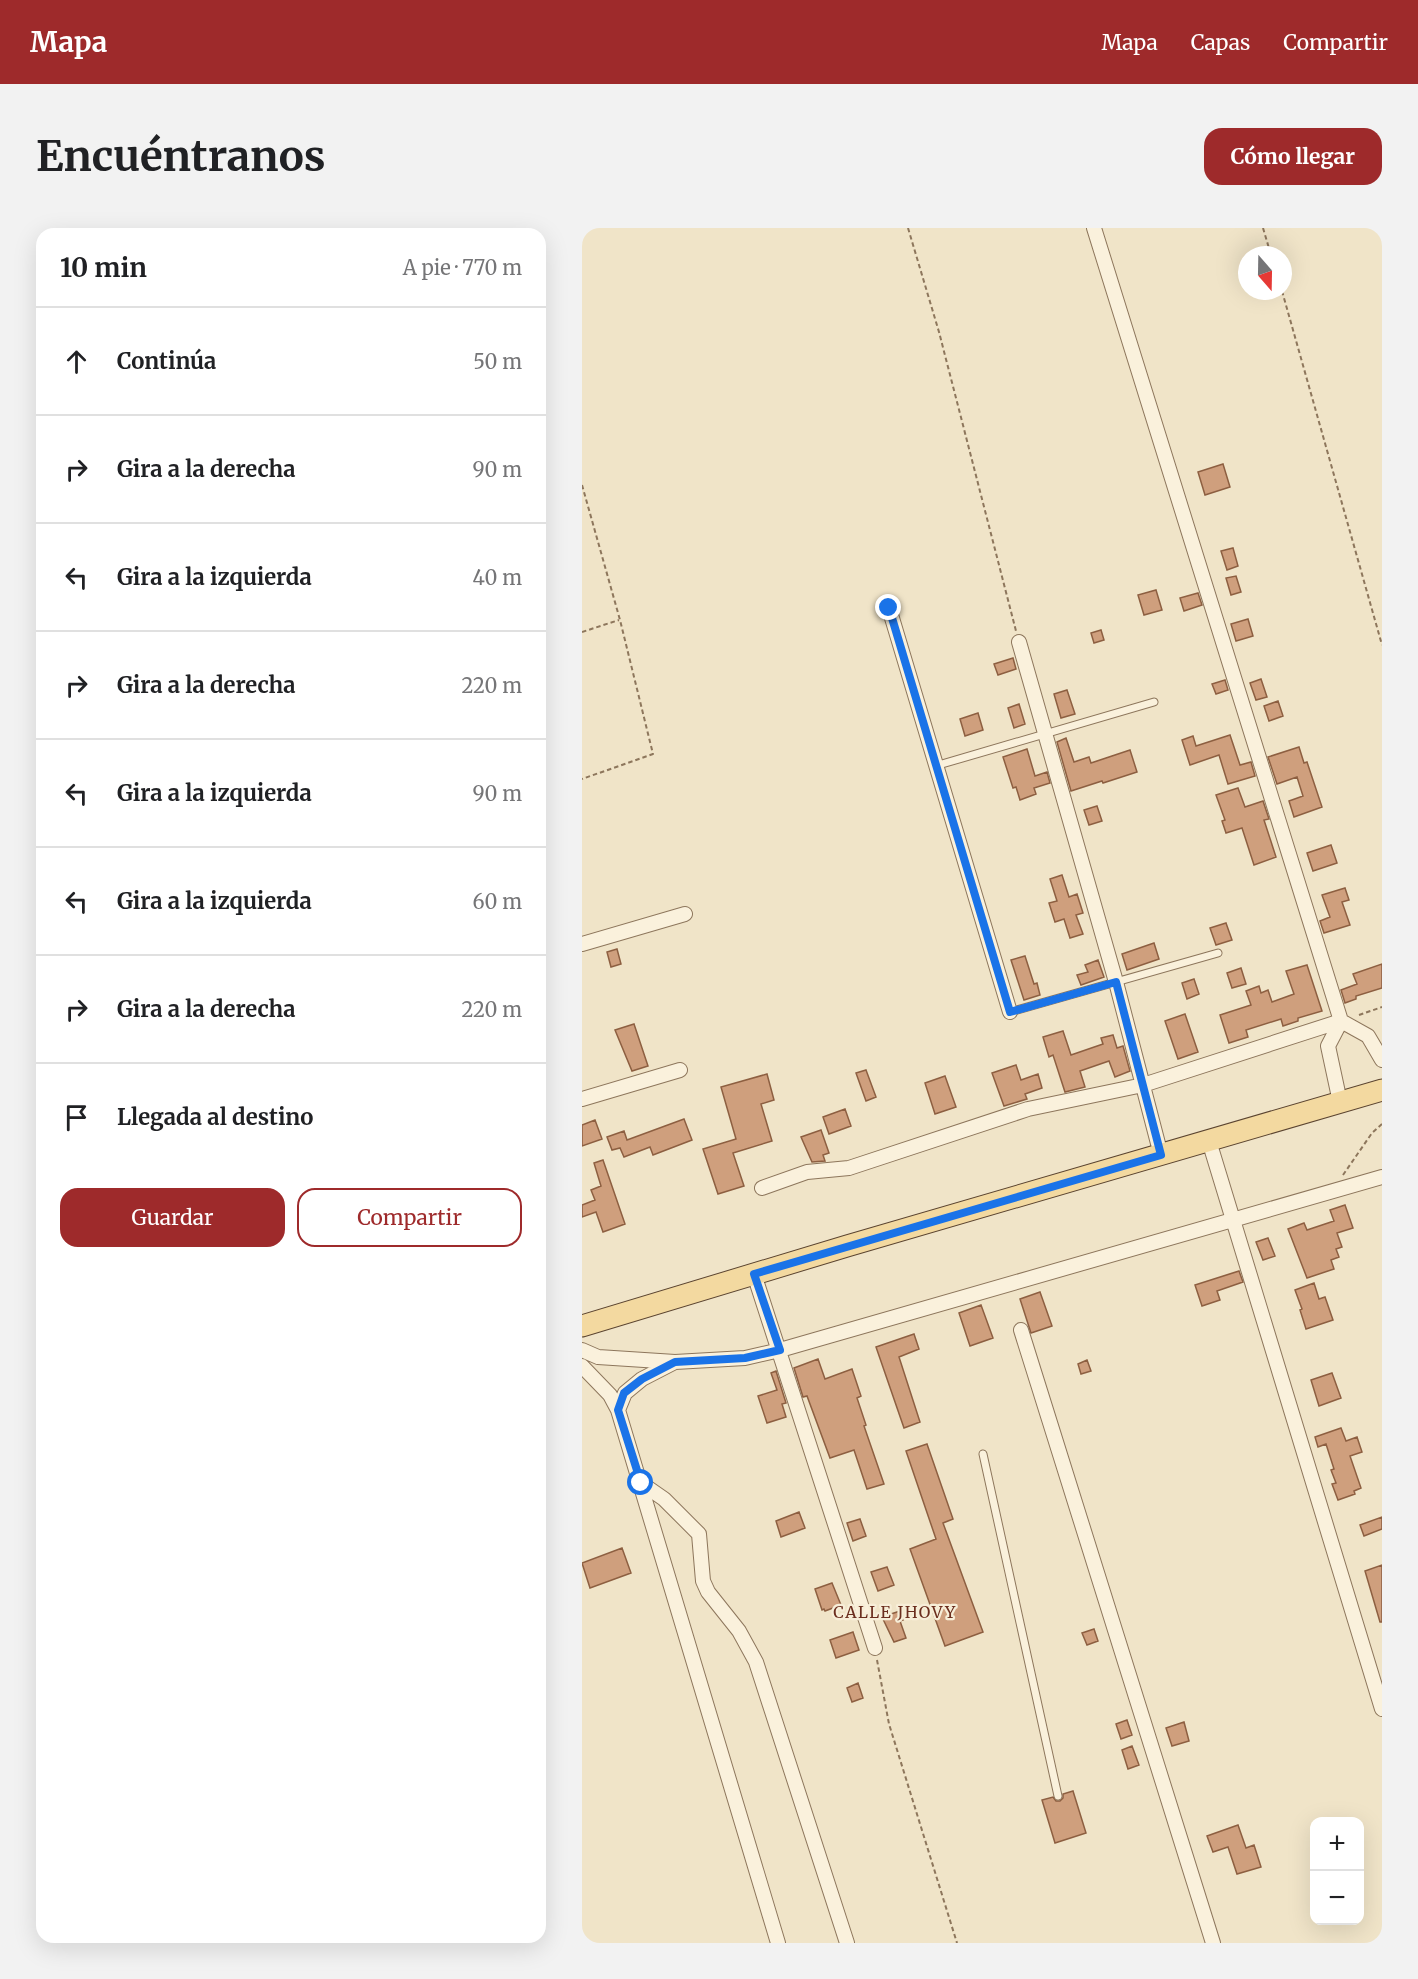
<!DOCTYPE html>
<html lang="es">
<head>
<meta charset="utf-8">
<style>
  body { margin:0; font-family:Merriweather,serif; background:#f2f2f2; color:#202124 }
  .controls { position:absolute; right:18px; bottom:18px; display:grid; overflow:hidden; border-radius:12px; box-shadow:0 6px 24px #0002 }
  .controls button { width:54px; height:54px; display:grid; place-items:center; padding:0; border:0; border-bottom:2px solid #e0e0e0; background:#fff; color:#202124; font:30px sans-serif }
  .compass { position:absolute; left:656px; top:18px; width:54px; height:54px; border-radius:50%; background:#fff; box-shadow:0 6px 24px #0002; rotate:160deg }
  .stop { position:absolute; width:18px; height:18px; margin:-14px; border:4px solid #1a73e8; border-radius:50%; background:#fff }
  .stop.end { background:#1a73e8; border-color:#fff; box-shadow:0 2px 6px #0008 }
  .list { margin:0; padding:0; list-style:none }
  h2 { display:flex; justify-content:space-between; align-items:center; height:78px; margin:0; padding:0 24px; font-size:26px }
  h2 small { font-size:20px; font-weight:400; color:#757577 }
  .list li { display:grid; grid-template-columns:39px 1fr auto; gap:18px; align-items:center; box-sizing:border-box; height:108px; padding:0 24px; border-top:2px solid #e0e0e0 }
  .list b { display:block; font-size:22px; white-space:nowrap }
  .list em { font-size:20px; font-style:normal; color:#757577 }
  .actions { display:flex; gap:12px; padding:18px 24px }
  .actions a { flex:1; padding:14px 0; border:2px solid #9e2a2b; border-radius:18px; text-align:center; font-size:21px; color:#9e2a2b }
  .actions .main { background:#9e2a2b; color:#fff }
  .icon { flex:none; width:33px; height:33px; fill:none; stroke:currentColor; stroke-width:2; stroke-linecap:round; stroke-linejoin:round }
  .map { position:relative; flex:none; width:800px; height:1715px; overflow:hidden; border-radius:18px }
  header { display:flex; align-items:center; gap:36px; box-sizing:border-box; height:84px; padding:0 30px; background:#9e2a2b; color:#fff }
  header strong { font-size:28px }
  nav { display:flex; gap:33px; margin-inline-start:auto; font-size:21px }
  .intro { display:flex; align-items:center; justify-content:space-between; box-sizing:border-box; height:144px; padding:0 36px }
  h1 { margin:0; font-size:42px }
  .button { padding:15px 27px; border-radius:18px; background:#9e2a2b; color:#fff; font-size:21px; font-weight:700 }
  main { display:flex; gap:36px; padding:0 36px }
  aside { flex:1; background:#fff; border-radius:18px; box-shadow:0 6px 24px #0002 }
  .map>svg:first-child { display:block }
  .building { fill:#cf9f7d; stroke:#8d5f41; stroke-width:1.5 }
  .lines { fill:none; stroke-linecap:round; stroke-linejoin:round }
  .lane-casing { stroke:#8d765c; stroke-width:9 }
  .street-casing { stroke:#8d765c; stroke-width:16 }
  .primary-casing { stroke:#5b4430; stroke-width:23 }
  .path { stroke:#8d765c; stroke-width:2; stroke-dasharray:4.5 3; stroke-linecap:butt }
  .lane { stroke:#faf1dc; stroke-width:7 }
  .street { stroke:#faf1dc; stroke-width:14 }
  .primary { stroke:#f3d9a0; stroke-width:21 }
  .route { stroke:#1a73e8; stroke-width:8 }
  .labels { text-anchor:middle; stroke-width:4.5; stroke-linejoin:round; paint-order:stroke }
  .neighbourhood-label { font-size:16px; letter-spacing:1.5px; fill:#6b2e1e; stroke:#f7eed8 }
</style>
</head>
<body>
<header>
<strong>Mapa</strong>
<nav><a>Mapa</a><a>Capas</a><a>Compartir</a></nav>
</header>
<div class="intro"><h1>Encuéntranos</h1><a class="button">Cómo llegar</a></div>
<main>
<aside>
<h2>10 min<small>A pie · 770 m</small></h2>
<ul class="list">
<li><svg class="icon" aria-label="ahead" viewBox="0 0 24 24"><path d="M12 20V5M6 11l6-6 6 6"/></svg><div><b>Continúa</b></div><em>50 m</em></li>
<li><svg class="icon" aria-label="right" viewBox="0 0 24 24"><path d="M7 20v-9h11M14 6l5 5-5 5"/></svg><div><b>Gira a la derecha</b></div><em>90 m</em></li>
<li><svg class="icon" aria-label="left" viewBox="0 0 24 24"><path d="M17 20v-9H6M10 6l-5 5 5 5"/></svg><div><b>Gira a la izquierda</b></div><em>40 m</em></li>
<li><svg class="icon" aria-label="right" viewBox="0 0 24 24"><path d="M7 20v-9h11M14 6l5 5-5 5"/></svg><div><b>Gira a la derecha</b></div><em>220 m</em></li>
<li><svg class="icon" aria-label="left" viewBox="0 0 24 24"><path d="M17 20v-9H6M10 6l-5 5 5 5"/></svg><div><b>Gira a la izquierda</b></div><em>90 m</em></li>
<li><svg class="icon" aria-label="left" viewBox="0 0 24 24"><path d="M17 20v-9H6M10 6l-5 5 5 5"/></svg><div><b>Gira a la izquierda</b></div><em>60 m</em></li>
<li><svg class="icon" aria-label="right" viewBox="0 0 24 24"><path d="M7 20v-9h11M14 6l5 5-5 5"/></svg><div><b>Gira a la derecha</b></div><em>220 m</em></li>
<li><svg class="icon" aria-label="arrive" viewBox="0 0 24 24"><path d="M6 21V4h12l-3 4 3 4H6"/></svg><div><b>Llegada al destino</b></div></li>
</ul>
<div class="actions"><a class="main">Guardar</a><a>Compartir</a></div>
</aside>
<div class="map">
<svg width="800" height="1715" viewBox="0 0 800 1715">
  <rect width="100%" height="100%" fill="#f0e4c8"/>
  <path class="building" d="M 641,236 L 648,259 L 623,267 L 616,244 Z
    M 651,320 L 656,338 L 645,342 L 639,323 Z
    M 654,348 L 659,364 L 649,367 L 644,350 Z
    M 574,362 L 580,382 L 562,387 L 556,367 Z
    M 616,365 L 620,377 L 602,383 L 598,370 Z
    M 666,391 L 671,408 L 654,413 L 649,396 Z
    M 519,402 L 522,412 L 512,415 L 509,405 Z
    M 431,430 L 434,441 L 416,447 L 412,436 Z
    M 679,451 L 685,469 L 674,472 L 668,455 Z
    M 643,452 L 646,462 L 634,466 L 630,456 Z
    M 485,462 L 493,486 L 479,490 L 472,466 Z
    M 696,473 L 701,488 L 687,493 L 682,478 Z
    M 437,476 L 443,496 L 432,500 L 426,480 Z
    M 396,485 L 401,502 L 383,508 L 378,491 Z
    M 648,507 L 658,537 L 669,534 L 673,548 L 646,556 L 637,527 L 608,537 L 600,512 L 611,508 L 614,518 Z
    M 484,510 L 492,534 L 507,529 L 509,535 L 548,522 L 555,544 L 521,555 L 520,553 L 489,563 L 475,514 Z
    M 717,519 L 722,535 L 725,534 L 740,579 L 712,589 L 707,573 L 721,568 L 715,549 L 695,556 L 686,529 Z
    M 445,521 L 453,548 L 465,544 L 468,555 L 452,560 L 454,566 L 438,572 L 434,559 L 431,560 L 421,529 Z
    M 656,560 L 663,579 L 681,573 L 687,591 L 682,592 L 694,629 L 672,637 L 660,600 L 644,605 L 640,593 L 643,592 L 634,567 Z
    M 515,578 L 520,593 L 507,597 L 502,582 Z
    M 749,617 L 755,635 L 731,643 L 725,625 Z
    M 480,647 L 487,669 L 495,666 L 501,685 L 494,687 L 501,706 L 488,710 L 482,691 L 473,694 L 467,675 L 475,673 L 468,651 Z
    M 763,660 L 767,672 L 760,674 L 768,697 L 742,705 L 738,693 L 748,689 L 740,667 Z
    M 644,695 L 650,712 L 634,717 L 628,700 Z
    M 572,715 L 577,731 L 545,742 L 540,726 Z
    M 35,721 L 39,736 L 29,739 L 25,724 Z
    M 443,728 L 452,756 L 455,755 L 458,767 L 442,772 L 429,732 Z
    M 516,732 L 522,749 L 499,757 L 495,747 L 506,744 L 503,737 Z
    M 800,736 L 800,760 L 774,768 L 774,771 L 763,775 L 759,762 L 775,756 L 771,746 Z
    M 725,737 L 740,783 L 716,790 L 716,793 L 701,798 L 699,791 L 664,802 L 666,809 L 647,815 L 638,787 L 669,777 L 664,763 L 677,758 L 679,765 L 686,762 L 690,774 L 712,766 L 704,743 Z
    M 659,740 L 664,756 L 650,760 L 645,745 Z
    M 612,751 L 617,766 L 605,771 L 600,755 Z
    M 603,786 L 616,824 L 596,831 L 583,793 Z
    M 52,796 L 66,838 L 50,843 L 33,802 Z
    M 481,803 L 489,827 L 521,816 L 519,810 L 531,807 L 535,820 L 541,818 L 548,843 L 533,849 L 527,833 L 498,843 L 503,859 L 483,864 L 471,827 L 467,829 L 461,809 Z
    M 434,837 L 439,852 L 456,846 L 460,860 L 443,866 L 445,871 L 422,878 L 410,845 Z
    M 284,842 L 294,869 L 284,873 L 274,845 Z
    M 185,846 L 192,872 L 179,876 L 190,913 L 151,925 L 162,958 L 136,966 L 121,921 L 154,911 L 139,859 Z
    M 363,848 L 374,879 L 353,886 L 343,855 Z
    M 263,881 L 269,898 L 247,906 L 241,889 Z
    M 102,891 L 110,912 L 71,927 L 68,919 L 42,929 L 38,920 L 30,922 L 25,909 L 42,903 L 45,912 Z
    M 13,892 L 20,911 L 0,918 L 0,897 Z
    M 239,902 L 247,925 L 241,927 L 243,933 L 230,934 L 219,909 Z
    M 21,932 L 43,996 L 21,1004 L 14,984 L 0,989 L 0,977 L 13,972 L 9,962 L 19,958 L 12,935 Z
    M 763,977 L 771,1000 L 755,1005 L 760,1019 L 754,1021 L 757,1029 L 749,1032 L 752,1041 L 725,1050 L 706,1001 L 722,995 L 725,1002 L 752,993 L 748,982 Z
    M 686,1010 L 693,1028 L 681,1032 L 674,1014 Z
    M 657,1043 L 661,1054 L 635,1063 L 638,1072 L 620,1078 L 613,1057 Z
    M 732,1055 L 737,1071 L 743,1069 L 751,1092 L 724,1101 L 718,1082 L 720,1081 L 713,1062 Z
    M 458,1064 L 470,1098 L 449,1105 L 438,1071 Z
    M 399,1077 L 411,1110 L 388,1118 L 377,1085 Z
    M 332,1106 L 337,1121 L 317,1129 L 338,1194 L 322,1200 L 294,1119 Z
    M 236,1131 L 243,1151 L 270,1141 L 279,1168 L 275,1170 L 284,1197 L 282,1198 L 302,1256 L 285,1261 L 272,1222 L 248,1230 L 225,1168 L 221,1169 L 212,1140 Z
    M 505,1132 L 509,1143 L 499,1146 L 496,1136 Z
    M 194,1143 L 204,1175 L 200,1176 L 204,1189 L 185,1195 L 176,1168 L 195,1162 L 189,1145 Z
    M 750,1145 L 759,1170 L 737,1178 L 729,1152 Z
    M 759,1200 L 764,1213 L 775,1209 L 780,1224 L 768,1228 L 779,1260 L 772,1263 L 773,1266 L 756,1272 L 750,1256 L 754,1255 L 749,1242 L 752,1241 L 744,1216 L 736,1219 L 733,1209 Z
    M 345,1216 L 371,1291 L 361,1295 L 401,1404 L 363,1418 L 328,1321 L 354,1311 L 324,1223 Z
    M 217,1284 L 223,1300 L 199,1309 L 194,1293 Z
    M 800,1289 L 800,1301 L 782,1308 L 778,1297 Z
    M 278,1291 L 284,1308 L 271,1313 L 265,1295 Z
    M 40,1320 L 49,1345 L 8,1360 L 0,1335 Z
    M 800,1337 L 800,1394 L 798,1394 L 783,1343 Z
    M 305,1339 L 312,1357 L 296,1363 L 289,1344 Z
    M 250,1355 L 259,1377 L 243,1383 L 242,1381 L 240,1382 L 233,1361 Z
    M 318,1383 L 321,1392 L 318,1393 L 324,1410 L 312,1414 L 300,1389 Z
    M 512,1401 L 516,1413 L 505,1417 L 500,1405 Z
    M 271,1404 L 277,1422 L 254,1430 L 248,1412 Z
    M 276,1455 L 281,1470 L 270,1474 L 265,1460 Z
    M 545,1492 L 550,1507 L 539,1511 L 534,1496 Z
    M 602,1494 L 607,1513 L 590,1518 L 584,1500 Z
    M 550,1518 L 557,1537 L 546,1541 L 540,1522 Z
    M 491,1563 L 504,1605 L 473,1615 L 460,1572 L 471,1569 L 474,1573 L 478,1573 L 481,1570 L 481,1566 Z
    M 656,1597 L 664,1620 L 672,1617 L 679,1639 L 655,1646 L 646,1619 L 631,1624 L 625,1608 Z"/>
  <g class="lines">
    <defs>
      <path id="lane" d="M 353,538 L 572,474
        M 428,784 L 636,725
        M 401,1226 L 476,1568"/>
      <path id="street" d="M 512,0 L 759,793 L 746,818 L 758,874
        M 307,380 L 428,784
        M 437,414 L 534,754 L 579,927
        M 0,716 L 103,686
        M 0,871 L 98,842
        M 627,913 L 800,1481
        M 180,960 L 225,944 L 267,940 L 446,881 L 561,857 L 759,793 L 786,808 L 800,832
        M 172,1046 L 293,1420
        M 439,1102 L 631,1715
        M 0,1122 L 16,1129 L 93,1134 L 163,1130 L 198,1122 L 800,949
        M 0,1138 L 28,1167 L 36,1182 L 196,1715
        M 36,1182 L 43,1165 L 60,1151 L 91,1135
        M 59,1255 L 82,1271 L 117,1306 L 121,1353 L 126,1364 L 157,1403 L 174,1434 L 265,1715"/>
      <path id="primary" d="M 0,1098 L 265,1018 L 800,862"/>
    </defs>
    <use href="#lane" class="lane-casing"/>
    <use href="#street" class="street-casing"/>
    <use href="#primary" class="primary-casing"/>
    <path class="path" d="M 326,0 L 357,104 L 434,403
      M 681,0 L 689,27
      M 700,63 L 800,417
      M 0,257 L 38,392 L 71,526 L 0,551
      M 0,404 L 37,392
      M 777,787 L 800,779
      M 761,947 L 790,905 L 800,896
      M 295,1432 L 307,1496 L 375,1715"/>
    <use href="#lane" class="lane"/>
    <use href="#street" class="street"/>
    <use href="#primary" class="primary"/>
  </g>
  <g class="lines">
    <path class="route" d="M 59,1255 L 36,1182 L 42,1165 L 60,1151 L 93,1134 L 163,1130 L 198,1122 L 172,1046 L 579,927 L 534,754 L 428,784 L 307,380"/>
  </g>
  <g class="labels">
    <g class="neighbourhood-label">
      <text x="313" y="1390">CALLE JHOVY</text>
    </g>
  </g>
</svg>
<div class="controls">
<button>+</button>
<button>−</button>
</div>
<svg class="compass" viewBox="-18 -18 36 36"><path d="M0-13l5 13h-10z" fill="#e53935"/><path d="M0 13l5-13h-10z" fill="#757577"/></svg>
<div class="stop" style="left:59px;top:1255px"></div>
<div class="stop end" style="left:307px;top:380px"></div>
</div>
</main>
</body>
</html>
